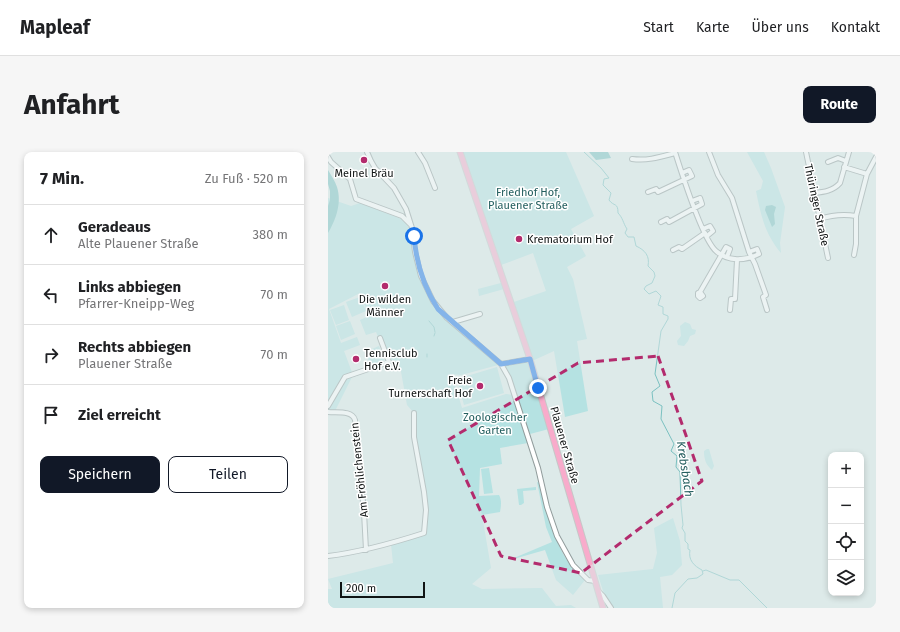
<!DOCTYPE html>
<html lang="de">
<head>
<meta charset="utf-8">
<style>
  body { margin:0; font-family:"Fira Sans",sans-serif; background:#f6f6f6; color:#202124 }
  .controls { position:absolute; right:12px; bottom:12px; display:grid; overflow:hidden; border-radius:8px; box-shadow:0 2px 6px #0003 }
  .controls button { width:36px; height:36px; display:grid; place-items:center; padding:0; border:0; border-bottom:1px solid #e0e0e0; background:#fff; color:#202124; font:20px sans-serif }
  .scale { position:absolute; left:12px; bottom:10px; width:85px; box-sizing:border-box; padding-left:4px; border:2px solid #101414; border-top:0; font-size:11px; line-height:14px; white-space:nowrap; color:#101414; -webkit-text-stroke:3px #fff; paint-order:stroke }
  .stop { position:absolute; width:12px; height:12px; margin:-9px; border:3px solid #1a73e8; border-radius:50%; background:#fff }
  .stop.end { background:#1a73e8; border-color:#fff; box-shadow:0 1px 4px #0008 }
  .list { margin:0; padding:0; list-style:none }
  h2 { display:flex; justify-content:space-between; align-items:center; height:52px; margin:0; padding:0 16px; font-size:17px }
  h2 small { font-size:13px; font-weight:400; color:#757577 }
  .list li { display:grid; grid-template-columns:26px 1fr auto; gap:12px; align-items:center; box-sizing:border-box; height:60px; padding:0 16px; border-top:1px solid #e0e0e0 }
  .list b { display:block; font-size:15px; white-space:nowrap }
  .list p { margin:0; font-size:13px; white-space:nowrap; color:#757577 }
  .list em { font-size:13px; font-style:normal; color:#757577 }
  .actions { display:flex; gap:8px; padding:12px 16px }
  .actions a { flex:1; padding:9px 0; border:1px solid #111827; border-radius:8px; text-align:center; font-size:14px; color:#111827 }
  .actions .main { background:#111827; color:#fff }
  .icon { flex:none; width:22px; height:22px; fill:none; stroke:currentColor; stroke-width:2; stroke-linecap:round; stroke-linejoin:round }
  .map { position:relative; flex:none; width:548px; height:456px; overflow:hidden; border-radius:8px }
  header { display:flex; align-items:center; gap:24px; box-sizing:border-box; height:56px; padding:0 20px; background:#fff; border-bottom:1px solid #e0e0e0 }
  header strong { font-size:19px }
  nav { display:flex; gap:22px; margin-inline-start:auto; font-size:14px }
  .intro { display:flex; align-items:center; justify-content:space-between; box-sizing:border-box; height:96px; padding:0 24px }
  h1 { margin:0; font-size:28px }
  .button { padding:10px 18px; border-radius:8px; background:#111827; color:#fff; font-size:14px; font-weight:700 }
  main { display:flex; gap:24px; padding:0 24px }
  aside { flex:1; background:#fff; border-radius:8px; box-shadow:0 2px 6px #0003 }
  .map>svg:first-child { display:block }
  .green { fill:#b5e2e2 }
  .water { fill:#7bc1c1 }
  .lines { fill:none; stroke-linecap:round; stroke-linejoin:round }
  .stream { stroke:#7bc1c1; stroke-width:1 }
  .minor-casing { stroke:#919c9c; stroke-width:6 }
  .major-casing { stroke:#c6c7c7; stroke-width:7 }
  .minor { stroke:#fff; stroke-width:4 }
  .major { stroke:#f8abcb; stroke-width:5 }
  .route { stroke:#1a73e8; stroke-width:5 }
  .marked { fill:none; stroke:#b32b6d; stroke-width:3; stroke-dasharray:8 5; stroke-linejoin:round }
  .poi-dot { fill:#b32b6d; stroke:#fff; stroke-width:1.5 }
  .labels { text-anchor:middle; stroke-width:3; stroke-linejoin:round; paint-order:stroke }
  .poi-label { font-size:11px; fill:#101414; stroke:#fff }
  .park-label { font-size:11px; fill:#245f5f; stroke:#fff }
  .street-label { font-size:11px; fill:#101414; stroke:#fff }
  .water-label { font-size:12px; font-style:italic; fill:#225d5d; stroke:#fff }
</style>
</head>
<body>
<header>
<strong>Mapleaf</strong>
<nav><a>Start</a><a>Karte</a><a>Über uns</a><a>Kontakt</a></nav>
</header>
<div class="intro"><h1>Anfahrt</h1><a class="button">Route</a></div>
<main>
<aside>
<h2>7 Min.<small>Zu Fuß · 520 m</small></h2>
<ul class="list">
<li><svg class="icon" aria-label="ahead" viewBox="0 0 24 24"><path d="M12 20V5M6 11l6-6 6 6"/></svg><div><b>Geradeaus</b><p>Alte Plauener Straße</p></div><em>380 m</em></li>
<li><svg class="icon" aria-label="left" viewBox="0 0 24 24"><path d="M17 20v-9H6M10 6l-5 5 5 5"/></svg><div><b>Links abbiegen</b><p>Pfarrer-Kneipp-Weg</p></div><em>70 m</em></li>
<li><svg class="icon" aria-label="right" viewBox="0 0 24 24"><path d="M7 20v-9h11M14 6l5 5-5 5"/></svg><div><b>Rechts abbiegen</b><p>Plauener Straße</p></div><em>70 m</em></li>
<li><svg class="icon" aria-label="arrive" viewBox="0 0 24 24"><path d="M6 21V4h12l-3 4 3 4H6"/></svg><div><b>Ziel erreicht</b></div></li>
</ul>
<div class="actions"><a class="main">Speichern</a><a>Teilen</a></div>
</aside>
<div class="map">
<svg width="548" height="456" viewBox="0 0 548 456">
  <rect width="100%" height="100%" fill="#ddeae9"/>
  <path class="green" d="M 134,0 L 238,0 L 266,64 L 243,77 L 258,104 L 239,115 L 245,127 L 259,187 L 249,189 L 260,259 L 237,265 L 226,199 L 204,209 L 186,150 L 218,139 L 205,101 L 173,113 Z
    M 419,0 L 436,0 L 443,16 L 457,55 L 452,91 L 453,101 C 437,82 433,64 428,39 L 433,37 L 435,29 Z
    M 0,46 L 23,54 L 32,51 L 71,66 L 78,71 L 84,82 L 84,96 L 93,129 L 105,153 L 118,167 L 170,213 L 133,223 L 124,222 L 134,256 L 178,242 L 185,243 L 197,279 L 200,291 L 172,296 L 174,312 L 152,316 L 151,344 L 171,343 C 174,348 173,354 172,360 L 154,363 L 163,416 L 144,432 L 154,437 L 214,436 L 228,454 L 243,453 L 248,456 L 0,456 L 0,437 L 4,437 L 0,427 L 65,411 L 63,392 L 96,380 L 98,358 L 89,307 L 86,261 L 79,253 L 72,214 L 68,208 L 61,210 L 48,180 L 38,183 L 32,168 L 41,164 L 32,141 L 1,157 L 13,191 L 29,185 L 32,193 L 16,199 L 25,223 L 6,261 L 0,263 Z
    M 173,131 L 176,137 L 151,144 L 150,137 Z
    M 32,145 L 38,159 L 24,165 L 18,150 Z
    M 16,153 L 21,168 L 8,173 L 2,158 Z
    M 22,169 L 27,182 L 13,188 L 8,174 Z
    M 357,170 L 362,172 L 364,177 L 368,178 L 367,182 L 362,184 L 360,189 L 356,194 L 350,193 L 349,189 L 353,184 L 352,174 Z
    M 51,194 L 56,208 L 43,213 L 37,200 Z
    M 200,208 L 221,277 L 202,282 L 176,213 Z
    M 169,215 L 176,241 L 136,253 L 129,227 Z
    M 379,297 L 381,297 L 386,314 L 384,318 C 378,313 376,307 376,299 Z
    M 161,316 L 165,341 L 156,342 L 153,317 Z
    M 209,330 L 211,331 C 219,358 226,393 244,415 C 248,420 253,424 257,428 L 245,443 L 228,428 L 217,398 L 189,406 L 186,406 L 224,390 L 218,375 Z
    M 208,335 L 208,338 L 195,339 L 196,351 L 193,353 L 191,353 L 189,337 Z
    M 345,366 L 352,389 L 354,413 L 344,423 L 332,425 L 335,456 L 286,456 L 276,442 L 270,423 L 325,417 L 329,401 L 326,376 Z"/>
  <path class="water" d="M 261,0 L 280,0 L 283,6 L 268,8 Z
    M 0,18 C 3,23 7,29 9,35 C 14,51 8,67 0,81 L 0,54 L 2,48 L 2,39 L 0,32 Z
    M 444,53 L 448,55 L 446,62 L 447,72 L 444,75 L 437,58 L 438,54 Z"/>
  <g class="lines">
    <path class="stream" d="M 256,0 L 273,16 L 281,26 L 276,27 L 275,33 L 283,41 L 281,48 C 286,55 290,50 290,61 C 295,66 295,71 299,77 L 297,81 L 300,85 L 306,85 L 308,94 C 317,98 322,104 320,114 L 326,120 L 327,124 L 324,131 L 318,134 L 316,137 L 321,142 L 328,139 L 333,144 L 330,153 L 335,155 L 335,162 L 340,164 L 340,167 L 333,179 L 327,222 L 332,234 L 324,240 L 325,249 L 334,254 L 333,267 L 346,292 L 343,299 L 349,304 L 348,315 L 352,320 L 353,353 L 355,373 L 354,376 L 357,381 L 357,389 L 360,392 L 360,397 L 362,398 C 360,408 366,414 374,418 L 375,422 L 369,426 L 360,427 L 347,441 L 344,456
      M 101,169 L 106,175 L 107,180
      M 106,184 L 107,181
      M 99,202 L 99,205
      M 375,419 L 378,418 L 402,428 L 411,428 L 439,456"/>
    <defs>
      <path id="minor" d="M 39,0 L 43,9 L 47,16 L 66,36 L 78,57 L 84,76 L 87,100 L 93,124 L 105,149 L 119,166 L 173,212 L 181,226 L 210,316 L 219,355 L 229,384 L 245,413 L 260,428 L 267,429
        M 90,0 L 97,11 L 107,36
        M 347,0 C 353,19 375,88 388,99 C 400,110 417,109 431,102 L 429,97 L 421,100
        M 381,0 L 390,23 L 404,46 L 421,100 L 427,112 L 438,143 L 435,145 L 439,158
        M 478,0 L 500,106
        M 0,5 L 3,10 L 22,27 L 28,47 L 74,64 L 82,72
        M 304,7 C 320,9 332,5 347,1
        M 500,10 L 510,6 L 518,9
        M 516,15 L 539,22
        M 320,40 L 328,37 L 330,40 L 364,24 L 361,18 L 354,21
        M 486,41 C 496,40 505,39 512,31 L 521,0
        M 492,67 C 504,63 515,62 528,64
        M 333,70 L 339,67 L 341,70 L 374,52 L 372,46 L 364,49
        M 375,77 L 382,74 L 385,79 L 379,84
        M 345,98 L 351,95 L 354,97 L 377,81
        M 526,103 L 528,92 L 528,64 L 539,22 L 548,5
        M 372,140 L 375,144 L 372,146 L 370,144 L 370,141 L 372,140 L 398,95 L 402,97 L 399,105
        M 402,158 L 403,147 L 407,147 L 409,108
        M 125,170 L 152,162
        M 173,212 L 202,207
        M 0,254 L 17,225 L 61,210 L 52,186
        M 0,260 C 9,261 24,258 27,268 L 36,360 L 38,398
        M 0,404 C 33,400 65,391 96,381 L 98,358 L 96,340 L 86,285 L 86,261
        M 271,440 L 275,444 L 283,456"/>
      <path id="major" d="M 132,0 L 202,207 L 275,456"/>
    </defs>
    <use href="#minor" class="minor-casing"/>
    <use href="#major" class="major-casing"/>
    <use href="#minor" class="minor"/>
    <use href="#major" class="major"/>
  </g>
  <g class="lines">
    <path class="route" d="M 86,84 C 88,110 95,134 110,157 L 173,212 L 202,207 L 210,236"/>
  </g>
  <path d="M0 0H548V456H0ZM 330,204 L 374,329 L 253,421 L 173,404 L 120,288 L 250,211 Z" fill="#ddeae9" fill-opacity=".55" fill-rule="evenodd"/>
  <path class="marked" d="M 330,204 L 374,329 L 253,421 L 173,404 L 120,288 L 250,211 Z"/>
  <g class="poi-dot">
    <circle cx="36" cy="8" r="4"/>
    <circle cx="191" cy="87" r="4"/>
    <circle cx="57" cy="134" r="4"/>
    <circle cx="28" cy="207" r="4"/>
    <circle cx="152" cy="234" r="4"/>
  </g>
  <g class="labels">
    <g class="poi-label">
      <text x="36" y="25">Meinel Bräu</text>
      <text x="199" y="91" text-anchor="start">Krematorium Hof</text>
      <text x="57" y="151">Die wilden<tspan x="57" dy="13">Männer</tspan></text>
      <text x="36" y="205" text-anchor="start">Tennisclub<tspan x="36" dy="13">Hof e.V.</tspan></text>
      <text x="144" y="232" text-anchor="end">Freie<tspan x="144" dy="13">Turnerschaft Hof</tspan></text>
    </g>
    <g class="park-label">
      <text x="200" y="44">Friedhof Hof,<tspan x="200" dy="13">Plauener Straße</tspan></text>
      <text x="167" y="269">Zoologischer<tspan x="167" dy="13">Garten</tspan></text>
    </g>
    <g class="street-label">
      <text transform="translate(489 53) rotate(78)" y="4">Thüringer Straße</text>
      <text transform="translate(237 293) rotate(74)" y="4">Plauener Straße</text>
      <text transform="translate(31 318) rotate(-96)" y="4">Am Fröhlichenstein</text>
    </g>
    <g class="water-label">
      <text transform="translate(357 317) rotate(81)" y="4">Krebsbach</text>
    </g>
  </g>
</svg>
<div class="controls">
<button>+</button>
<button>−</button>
<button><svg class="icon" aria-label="locate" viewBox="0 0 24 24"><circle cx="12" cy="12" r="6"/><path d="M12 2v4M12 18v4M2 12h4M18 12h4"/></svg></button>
<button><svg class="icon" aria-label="layers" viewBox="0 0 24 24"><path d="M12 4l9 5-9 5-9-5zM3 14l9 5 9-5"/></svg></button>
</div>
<div class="scale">200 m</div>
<div class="stop" style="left:86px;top:84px"></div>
<div class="stop end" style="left:210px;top:236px"></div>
</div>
</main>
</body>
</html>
